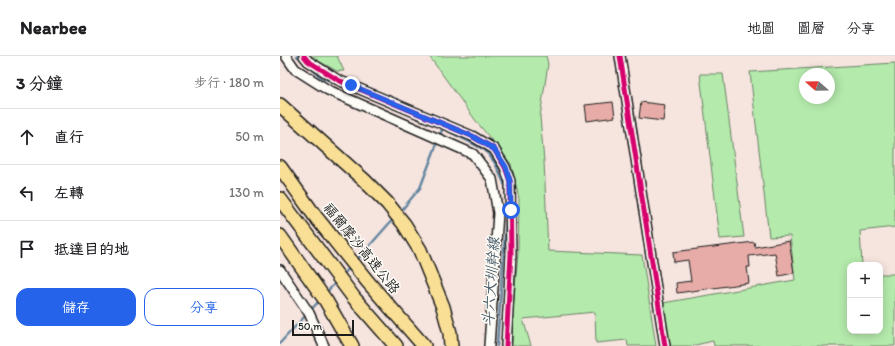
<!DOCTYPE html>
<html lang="zh-TW">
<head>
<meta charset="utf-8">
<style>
  body { margin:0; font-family:Itim,"LXGW WenKai TC",sans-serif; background:#f6f6f6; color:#202124 }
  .controls { position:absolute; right:12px; bottom:12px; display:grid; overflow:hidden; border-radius:8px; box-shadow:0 2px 10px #0003 }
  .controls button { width:36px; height:36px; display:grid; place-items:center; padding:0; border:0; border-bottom:1px solid #e0e0e0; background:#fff; color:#202124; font:20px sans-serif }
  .compass { position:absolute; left:519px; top:12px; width:36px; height:36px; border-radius:50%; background:#fff; box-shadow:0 2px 10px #0003; rotate:290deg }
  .scale { position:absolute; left:12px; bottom:10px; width:62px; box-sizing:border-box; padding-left:4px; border:2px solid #1c1c1c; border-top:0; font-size:11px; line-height:14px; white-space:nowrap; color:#1c1c1c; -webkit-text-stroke:3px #fdfcf7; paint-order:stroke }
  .stop { position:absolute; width:12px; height:12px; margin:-9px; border:3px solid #2563eb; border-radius:50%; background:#fff }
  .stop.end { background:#2563eb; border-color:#fff; box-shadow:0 1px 4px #0008 }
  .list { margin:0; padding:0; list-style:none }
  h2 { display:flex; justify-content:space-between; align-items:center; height:52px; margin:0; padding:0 16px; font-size:17px }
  h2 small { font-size:13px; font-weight:400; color:#757577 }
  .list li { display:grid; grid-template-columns:26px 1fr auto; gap:12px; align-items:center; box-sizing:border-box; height:56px; padding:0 16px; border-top:1px solid #e0e0e0 }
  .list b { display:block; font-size:15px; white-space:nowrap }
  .list em { font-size:13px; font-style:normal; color:#757577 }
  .actions { display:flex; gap:8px; padding:12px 16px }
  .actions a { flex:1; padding:9px 0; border:1px solid #2563eb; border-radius:12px; text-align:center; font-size:14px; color:#2563eb }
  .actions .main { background:#2563eb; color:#fff }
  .icon { flex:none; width:22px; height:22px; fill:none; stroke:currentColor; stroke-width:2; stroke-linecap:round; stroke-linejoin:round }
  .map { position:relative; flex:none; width:615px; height:290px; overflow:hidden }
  header { display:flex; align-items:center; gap:24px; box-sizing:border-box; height:56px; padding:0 20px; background:#fff; border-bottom:1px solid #e0e0e0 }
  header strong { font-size:19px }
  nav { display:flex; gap:22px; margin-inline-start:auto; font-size:14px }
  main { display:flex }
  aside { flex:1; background:#fff }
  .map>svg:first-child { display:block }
  .green { fill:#b4eaac; stroke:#688364; fill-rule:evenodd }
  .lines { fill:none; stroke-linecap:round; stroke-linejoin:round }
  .stream { stroke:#6888a1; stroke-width:2.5 }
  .building { fill:#e7aca7; stroke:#1c1c1c }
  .minor-casing { stroke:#1c1c1c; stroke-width:12 }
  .highway-casing { stroke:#1c1c1c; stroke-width:16 }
  .minor { stroke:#fdfcf7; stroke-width:9 }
  .highway { stroke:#f9df96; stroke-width:13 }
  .cycleway-casing { stroke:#fdfcf7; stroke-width:8 }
  .cycleway { stroke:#d6006c; stroke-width:5 }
  .route { stroke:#2563eb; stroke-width:5 }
  .labels { text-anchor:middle; stroke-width:3; stroke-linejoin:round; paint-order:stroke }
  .street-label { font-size:14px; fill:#1c1c1c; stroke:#fdfcf7 }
  .water-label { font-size:15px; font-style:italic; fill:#485b69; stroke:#fdfcf7 }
</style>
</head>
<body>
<header>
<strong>Nearbee</strong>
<nav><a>地圖</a><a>圖層</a><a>分享</a></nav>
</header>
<main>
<aside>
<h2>3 分鐘<small>步行 · 180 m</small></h2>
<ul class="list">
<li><svg class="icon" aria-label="ahead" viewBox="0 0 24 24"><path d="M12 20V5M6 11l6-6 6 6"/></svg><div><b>直行</b></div><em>50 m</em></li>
<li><svg class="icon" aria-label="left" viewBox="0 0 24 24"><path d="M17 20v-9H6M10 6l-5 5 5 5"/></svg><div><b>左轉</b></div><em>130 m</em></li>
<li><svg class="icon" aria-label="arrive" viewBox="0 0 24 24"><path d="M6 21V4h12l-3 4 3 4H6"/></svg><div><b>抵達目的地</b></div></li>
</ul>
<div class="actions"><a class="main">儲存</a><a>分享</a></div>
</aside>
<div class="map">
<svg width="615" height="290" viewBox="0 0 615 290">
  <rect width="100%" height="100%" fill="#f6e4df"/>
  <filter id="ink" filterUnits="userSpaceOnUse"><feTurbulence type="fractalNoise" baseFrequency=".025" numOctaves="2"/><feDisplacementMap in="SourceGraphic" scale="8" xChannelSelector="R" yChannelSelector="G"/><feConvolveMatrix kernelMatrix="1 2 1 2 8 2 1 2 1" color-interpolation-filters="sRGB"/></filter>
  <g filter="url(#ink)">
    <path class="green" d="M 29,0 L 57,0 L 64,15 L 57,15 Z
      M 149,0 L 266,0 L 268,8 L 260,61 L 264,105 L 268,195 L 362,199 L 376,290 L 348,290 L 347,284 L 316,287 L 315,256 L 243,263 L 251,290 L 232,290 L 233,253 L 238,197 L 239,143 L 231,108 L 196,65 Z
      M 615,7 L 615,171 L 580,175 L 582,209 L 570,209 L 570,275 L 600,275 L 600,218 L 615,218 L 615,290 L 434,290 L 433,285 L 411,290 L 390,290 L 383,247 L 515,224 L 510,180 L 489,181 L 470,16 ZM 525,18 L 549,18 L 549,42 L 525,42 Z
      M 420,18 L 443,18 L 464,181 L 440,183 Z"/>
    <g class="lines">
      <path class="stream" d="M 17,0 L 41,21 L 53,26
        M 170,76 L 205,94 L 215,107 L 227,134
        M 159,81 L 163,72
        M 120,156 L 140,132 L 158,85
        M 76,205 L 114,162
        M 62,220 L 71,210
        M 46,237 L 56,226
        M 0,287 L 40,244
        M 217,290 L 226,164"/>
    </g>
    <path class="building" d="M 333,46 L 335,61 L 307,65 L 305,49 Z
      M 361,46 L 385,49 L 383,65 L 359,62 Z
      M 509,185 L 514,217 L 499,220 L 495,197 L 469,200 L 470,211 L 467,211 L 469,227 L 397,237 L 396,227 L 411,225 L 408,204 L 394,206 L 393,196 L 474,186 L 475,191 Z"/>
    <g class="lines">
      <defs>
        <path id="minor" d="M 6,0 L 15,13 L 48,34 L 193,98 L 212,123 L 218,157 L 209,290
          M 24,0 L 28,5 L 58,24 L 192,80 L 214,93 L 225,111 L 230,125 L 231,198 L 226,290
          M 340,0 L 385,290
          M 0,214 L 29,257 L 44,290"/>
        <path id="highway" d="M 0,49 L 84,124 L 107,147 L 124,168 L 140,194 L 163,251 L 170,277 L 171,290
          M 0,111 L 35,160 L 88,226 L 144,290
          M 0,143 L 74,242 L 116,290
          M 0,180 L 46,245 L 72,290"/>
      </defs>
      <use href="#minor" class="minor-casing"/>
      <use href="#highway" class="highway-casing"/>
      <use href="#minor" class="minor"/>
      <use href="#highway" class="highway"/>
      <defs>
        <path id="cycleway" d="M 24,0 L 28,5 L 58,24 L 192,80 L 214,93 L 225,111 L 230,125 L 231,198 L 226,290
          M 340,0 L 385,290"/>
      </defs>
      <use href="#cycleway" class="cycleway-casing"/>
      <use href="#cycleway" class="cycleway"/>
    </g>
  </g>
  <g class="lines" filter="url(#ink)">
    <path class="route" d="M 71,29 L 192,80 L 214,93 L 226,111 L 230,125 L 231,154"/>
  </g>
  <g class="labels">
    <g class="street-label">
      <text transform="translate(82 192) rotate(51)" y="5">福爾摩沙高速公路</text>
    </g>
    <g class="water-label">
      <text transform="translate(211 226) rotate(-86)" y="5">斗六大圳幹線</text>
    </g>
  </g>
</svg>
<div class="controls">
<button>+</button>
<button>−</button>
</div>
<svg class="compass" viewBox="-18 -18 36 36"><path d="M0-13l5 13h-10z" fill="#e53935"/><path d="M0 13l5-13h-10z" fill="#757577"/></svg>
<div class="scale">50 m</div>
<div class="stop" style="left:231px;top:154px"></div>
<div class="stop end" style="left:71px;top:29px"></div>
</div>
</main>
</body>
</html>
